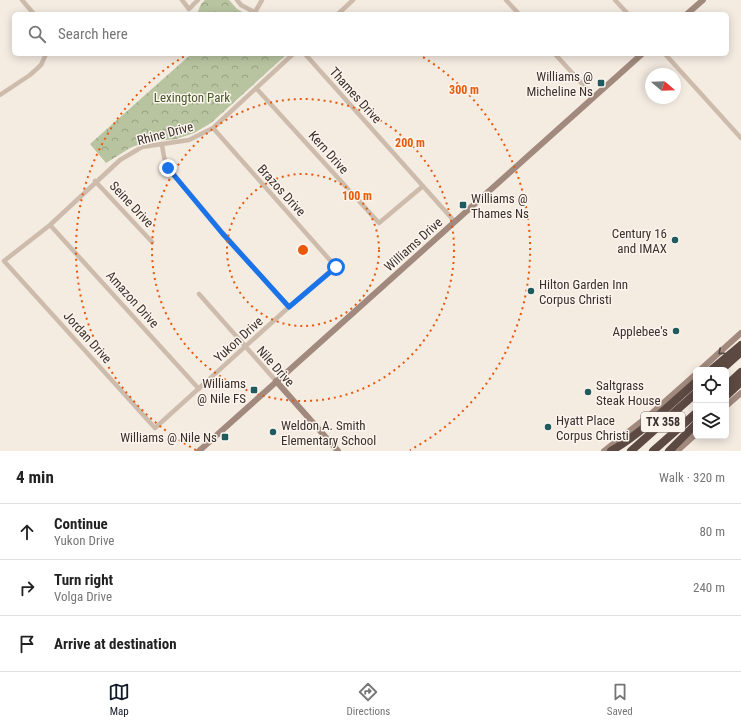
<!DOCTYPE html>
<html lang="en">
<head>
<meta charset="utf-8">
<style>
  body { margin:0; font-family:"Roboto Condensed",sans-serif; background:#f6f6f6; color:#222 }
  .controls { position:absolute; right:12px; bottom:12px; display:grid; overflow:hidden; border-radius:6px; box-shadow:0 2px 10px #0003 }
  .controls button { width:36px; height:36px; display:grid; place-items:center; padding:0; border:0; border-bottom:1px solid #e0e0e0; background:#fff; color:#222; font:20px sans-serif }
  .compass { position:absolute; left:645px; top:68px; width:36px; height:36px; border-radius:50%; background:#fff; box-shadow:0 2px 10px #0003; rotate:109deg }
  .stop { position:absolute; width:12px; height:12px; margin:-9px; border:3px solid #1a73e8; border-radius:50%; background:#fff }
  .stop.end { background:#1a73e8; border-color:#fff; box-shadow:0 1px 4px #0008 }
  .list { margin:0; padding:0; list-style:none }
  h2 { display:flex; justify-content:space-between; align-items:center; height:52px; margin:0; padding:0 16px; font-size:17px }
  h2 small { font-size:13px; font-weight:400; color:#767676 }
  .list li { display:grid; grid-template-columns:26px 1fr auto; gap:12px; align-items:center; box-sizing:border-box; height:56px; padding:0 16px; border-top:1px solid #e0e0e0 }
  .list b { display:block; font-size:15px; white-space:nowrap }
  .list p { margin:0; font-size:13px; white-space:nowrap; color:#767676 }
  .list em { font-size:13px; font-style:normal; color:#767676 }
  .icon { flex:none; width:22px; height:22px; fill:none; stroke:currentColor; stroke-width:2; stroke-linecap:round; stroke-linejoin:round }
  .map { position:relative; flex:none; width:741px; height:451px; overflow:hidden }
  .search { position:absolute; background:#fff; box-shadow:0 2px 10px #0003; left:12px; right:12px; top:12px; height:44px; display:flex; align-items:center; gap:10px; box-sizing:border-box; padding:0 14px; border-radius:6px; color:#767676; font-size:15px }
  .sheet { height:220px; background:#fff }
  nav { display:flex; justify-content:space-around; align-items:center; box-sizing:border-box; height:56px; border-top:1px solid #e0e0e0; background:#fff; font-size:11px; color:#767676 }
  nav a { display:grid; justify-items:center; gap:2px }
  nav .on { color:#111827 }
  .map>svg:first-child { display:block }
  .park { fill:url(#park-crowns) }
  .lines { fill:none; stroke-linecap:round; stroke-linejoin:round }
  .street { stroke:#cdbbac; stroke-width:4.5 }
  .secondary { stroke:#a18a7d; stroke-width:6 }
  .highway { stroke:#5c4a42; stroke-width:8 }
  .oneway { stroke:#544640 }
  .route { stroke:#1a73e8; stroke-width:5 }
  .ring { fill:none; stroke:#e8590c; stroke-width:2; stroke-dasharray:2 4 }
  .poi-dot { fill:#1f5a5e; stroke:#fbf5ee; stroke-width:1.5 }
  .labels { text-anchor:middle; stroke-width:3; stroke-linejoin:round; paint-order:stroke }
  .shield { fill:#fbf5ee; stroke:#756b66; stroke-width:1 }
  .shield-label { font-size:12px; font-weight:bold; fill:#3b302b }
  .poi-label { font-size:13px; fill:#3b302b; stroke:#fbf5ee; text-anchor:end }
  .street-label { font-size:13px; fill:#3b302b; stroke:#fbf5ee }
  .park-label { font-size:13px; fill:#4a5a2e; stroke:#fbf5ee }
  .centre { fill:#e8590c; stroke:#fbf5ee; stroke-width:2 }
  .ring-label { font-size:12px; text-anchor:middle; font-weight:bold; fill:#e8590c; stroke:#fbf5ee; stroke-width:3; stroke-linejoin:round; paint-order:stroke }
</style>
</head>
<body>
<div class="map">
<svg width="741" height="451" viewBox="0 0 741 451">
  <defs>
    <pattern id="park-crowns" width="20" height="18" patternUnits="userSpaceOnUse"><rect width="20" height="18" fill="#b8c4a0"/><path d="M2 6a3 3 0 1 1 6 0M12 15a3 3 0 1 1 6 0" fill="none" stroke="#97a083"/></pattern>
  </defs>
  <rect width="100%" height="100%" fill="#f4ebe1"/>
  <path class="park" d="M 205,0 L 229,0 L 237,9 L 246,14 L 197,14 L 201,4 Z
    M 189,54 L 287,54 L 211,123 L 194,133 L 176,139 L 145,142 L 130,148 L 106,163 L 90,144 L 190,55 Z"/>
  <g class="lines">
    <path class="street" d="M 22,0 L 34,14
      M 182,0 L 189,9 L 198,0
      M 237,0 L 241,5 L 258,14
      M 506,0 L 519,14
      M 615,0 L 628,14
      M 255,12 L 262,0
      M 338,14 L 353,0
      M 305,54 L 455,222
      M 555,54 L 594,97
      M 665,54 L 741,138
      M 256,88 L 379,223 L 423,186
      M 0,95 L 30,75 L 41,65 L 46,54
      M 213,128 L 336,267 L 289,307 L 155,428 L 4,261 L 50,225 L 120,160 L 142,147 L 189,140 L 213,128 L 293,54
      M 162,145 L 164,157 L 168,168 L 223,233 L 289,307
      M 95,181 L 152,242
      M 50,225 L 199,389
      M 199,294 L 276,381"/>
    <path class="secondary" d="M 687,14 L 703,0
      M 700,370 L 741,333
      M 276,381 L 338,451
      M 726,406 L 741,393
      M 199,451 L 642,54
      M 604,451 L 652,413 L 696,374
      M 677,451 L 696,434"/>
    <path class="highway" d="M 711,370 L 741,345
      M 721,370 L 741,352
      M 726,386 L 741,372
      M 726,396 L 741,382
      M 611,451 C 643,432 668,406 696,382
      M 631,451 L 696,393
      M 653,451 L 696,413
      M 669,451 L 696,424"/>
  </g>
  <defs><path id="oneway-chevron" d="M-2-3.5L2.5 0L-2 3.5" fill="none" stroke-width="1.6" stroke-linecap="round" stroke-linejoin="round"/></defs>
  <use class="oneway" href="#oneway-chevron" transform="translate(721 352) rotate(138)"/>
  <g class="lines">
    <path class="route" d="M 168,168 L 222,233 L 289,307 L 336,267"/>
  </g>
  <g class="ring">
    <circle cx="303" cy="250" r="76"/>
    <circle cx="303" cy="250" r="151"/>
    <path d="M196 450A227 227 0 0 1 188 54M418 54A227 227 0 0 1 410 450"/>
  </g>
  <g class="poi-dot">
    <rect x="597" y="79" width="8" height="8" rx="2"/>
    <rect x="459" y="201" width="8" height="8" rx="2"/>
    <circle cx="675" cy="240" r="4"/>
    <circle cx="531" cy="291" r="4"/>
    <circle cx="676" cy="331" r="4"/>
    <rect x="250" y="386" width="8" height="8" rx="2"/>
    <circle cx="588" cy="392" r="4"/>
    <circle cx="548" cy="427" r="4"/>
    <circle cx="273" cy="432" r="4"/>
    <rect x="221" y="433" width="8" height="8" rx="2"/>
  </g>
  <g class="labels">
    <rect class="shield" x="641" y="412" width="44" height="20" rx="3"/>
    <g class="shield-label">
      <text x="663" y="426">TX 358</text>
    </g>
    <g class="poi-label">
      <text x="593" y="81">Williams @<tspan x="593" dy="15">Micheline Ns</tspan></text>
      <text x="471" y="203" text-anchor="start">Williams @<tspan x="471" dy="15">Thames Ns</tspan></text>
      <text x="667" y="238">Century 16<tspan x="667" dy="15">and IMAX</tspan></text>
      <text x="539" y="289" text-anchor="start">Hilton Garden Inn<tspan x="539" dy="15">Corpus Christi</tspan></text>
      <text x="668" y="336">Applebee's</text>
      <text x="246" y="388">Williams<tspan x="246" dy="15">@ Nile FS</tspan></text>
      <text x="596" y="390" text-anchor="start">Saltgrass<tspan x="596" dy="15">Steak House</tspan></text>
      <text x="556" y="425" text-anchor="start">Hyatt Place<tspan x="556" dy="15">Corpus Christi</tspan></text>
      <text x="281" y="430" text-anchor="start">Weldon A. Smith<tspan x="281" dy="15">Elementary School</tspan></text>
      <text x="217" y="442">Williams @ Nile Ns</text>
    </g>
    <g class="street-label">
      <text transform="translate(356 95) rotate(48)" y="5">Thames Drive</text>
      <text transform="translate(165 133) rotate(-15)" y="5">Rhine Drive</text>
      <text transform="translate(329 152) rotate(48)" y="5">Kern Drive</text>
      <text transform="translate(282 190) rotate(48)" y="5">Brazos Drive</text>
      <text transform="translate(132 204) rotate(47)" y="5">Seine Drive</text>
      <text transform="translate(413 244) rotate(-42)" y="5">Williams Drive</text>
      <text transform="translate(133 299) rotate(48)" y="5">Amazon Drive</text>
      <text transform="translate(88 337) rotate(48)" y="5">Jordan Drive</text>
      <text transform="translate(238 339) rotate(-42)" y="5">Yukon Drive</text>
      <text transform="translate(276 366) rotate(48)" y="5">Nile Drive</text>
    </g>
    <g class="park-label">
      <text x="192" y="102">Lexington Park</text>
    </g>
  </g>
  <circle cx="303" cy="250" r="6" class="centre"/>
  <g class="ring-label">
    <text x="464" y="94">300 m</text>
    <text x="410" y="147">200 m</text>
    <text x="357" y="200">100 m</text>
  </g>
</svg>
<div class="controls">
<button><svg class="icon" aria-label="locate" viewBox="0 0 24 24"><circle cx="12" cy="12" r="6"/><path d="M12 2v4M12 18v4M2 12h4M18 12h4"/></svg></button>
<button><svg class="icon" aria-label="layers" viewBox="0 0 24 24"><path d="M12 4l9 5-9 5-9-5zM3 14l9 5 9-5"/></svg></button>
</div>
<svg class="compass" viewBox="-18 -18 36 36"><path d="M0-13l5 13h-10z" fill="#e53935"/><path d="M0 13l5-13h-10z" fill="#767676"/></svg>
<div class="stop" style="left:336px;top:267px"></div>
<div class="stop end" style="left:168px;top:168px"></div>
<div class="search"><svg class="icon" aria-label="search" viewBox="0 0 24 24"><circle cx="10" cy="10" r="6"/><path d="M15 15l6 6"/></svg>Search here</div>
</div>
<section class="sheet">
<h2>4 min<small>Walk · 320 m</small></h2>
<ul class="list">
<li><svg class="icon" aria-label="ahead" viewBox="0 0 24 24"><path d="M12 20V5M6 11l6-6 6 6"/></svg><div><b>Continue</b><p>Yukon Drive</p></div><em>80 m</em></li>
<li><svg class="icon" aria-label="right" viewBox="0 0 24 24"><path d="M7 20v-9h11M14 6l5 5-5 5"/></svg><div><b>Turn right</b><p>Volga Drive</p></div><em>240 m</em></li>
<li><svg class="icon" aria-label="arrive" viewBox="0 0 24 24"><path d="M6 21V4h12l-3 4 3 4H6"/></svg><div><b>Arrive at destination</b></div></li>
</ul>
</section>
<nav>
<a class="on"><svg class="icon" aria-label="map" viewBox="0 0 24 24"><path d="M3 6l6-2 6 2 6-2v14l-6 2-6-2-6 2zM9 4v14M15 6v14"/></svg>Map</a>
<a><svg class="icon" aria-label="directions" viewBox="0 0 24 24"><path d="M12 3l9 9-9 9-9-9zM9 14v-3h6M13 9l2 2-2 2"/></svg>Directions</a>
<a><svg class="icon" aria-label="saved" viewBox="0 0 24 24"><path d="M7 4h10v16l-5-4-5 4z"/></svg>Saved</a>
</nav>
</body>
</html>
